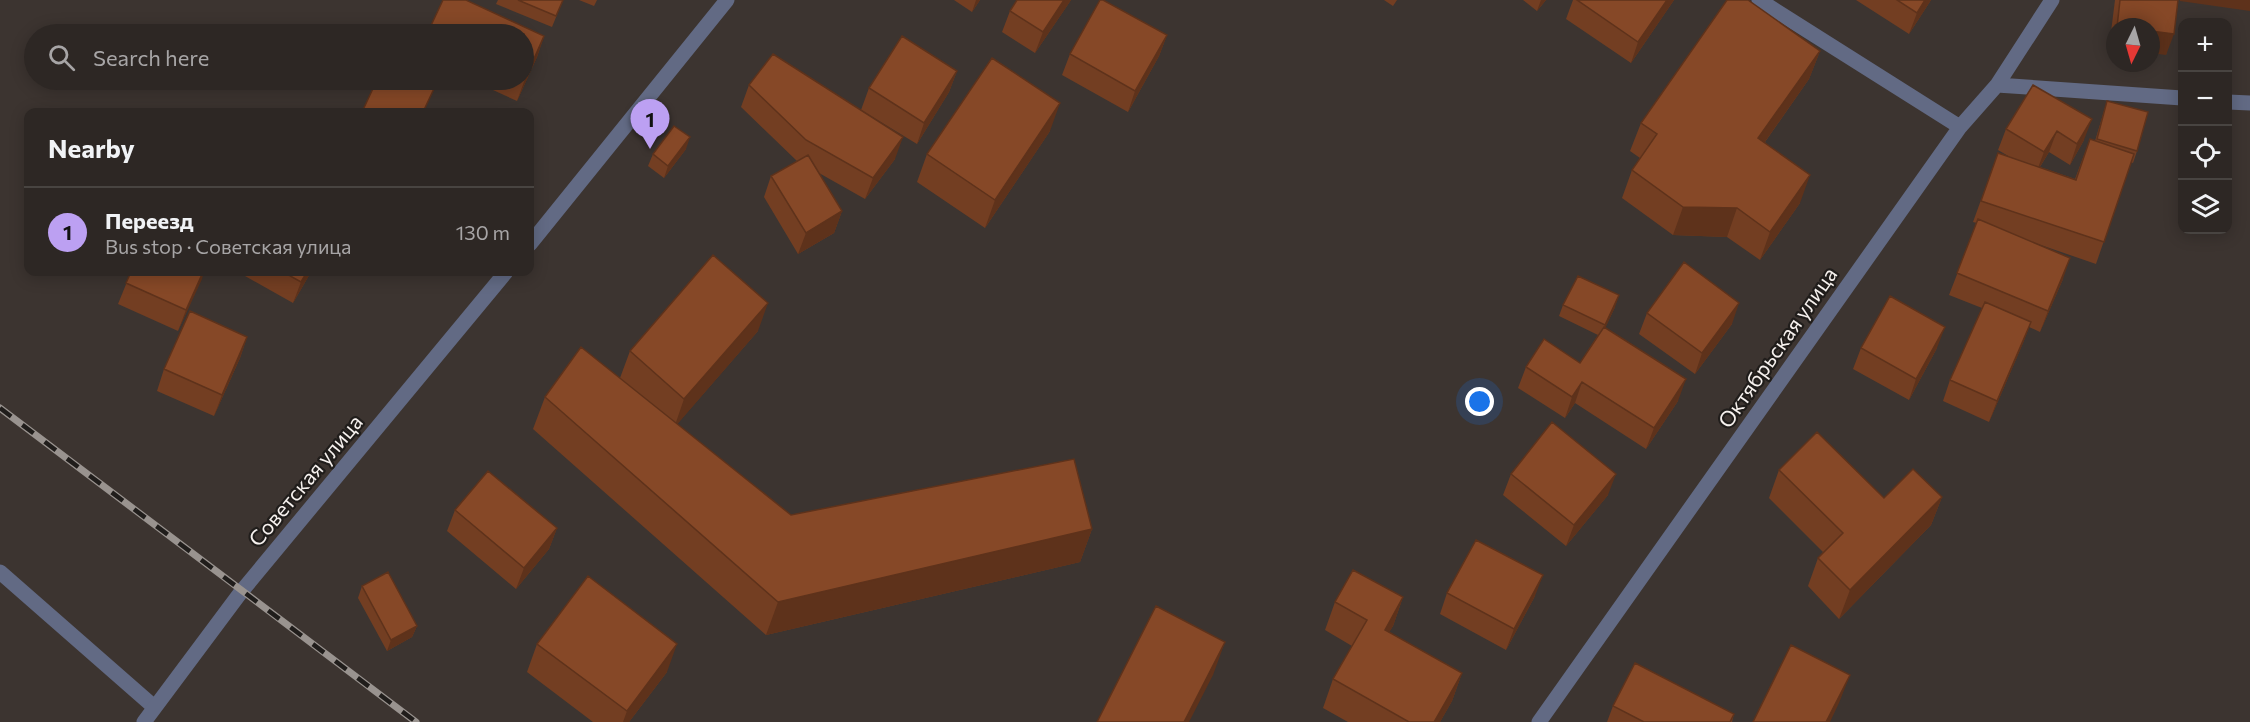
<!DOCTYPE html>
<html lang="en">
<head>
<meta charset="utf-8">
<style>
  body { margin:0; font-family:Commissioner,sans-serif; background:#393331; color:#f1f3f6 }
  .controls { position:absolute; right:18px; top:18px; display:grid; overflow:hidden; border-radius:12px; box-shadow:0 3px 15px #0003 }
  .controls button { width:54px; height:54px; display:grid; place-items:center; padding:0; border:0; border-bottom:2px solid #484441; background:#2d2724; color:#f1f3f6; font:30px sans-serif }
  .compass { position:absolute; left:2106px; top:18px; width:54px; height:54px; border-radius:50%; background:#2d2724; box-shadow:0 3px 15px #0003; rotate:185deg }
  .you { position:absolute; left:1480px; top:402px; width:21px; height:21px; margin:-15px; border:4px solid #fff; border-radius:50%; background:#1a73e8; box-shadow:0 0 0 9px #1a73e833 }
  .badge { display:grid; place-items:center; width:39px; height:39px; border-radius:50%; background:#bca0f2; color:#111; font-size:20px; font-weight:700 }
  .pin { position:absolute; translate:-50% -50px; filter:drop-shadow(0 2px 3px #0008) }
  .pin::after { content:''; position:absolute; top:32px; width:21px; height:18px; background:inherit; clip-path:polygon(0 0,100% 0,50% 100%) }
  .list { margin:0; padding:0; list-style:none }
  h2 { display:flex; justify-content:space-between; align-items:center; height:78px; margin:0; padding:0 24px; font-size:26px }
  h2 small { font-size:20px; font-weight:400; color:#a7a5a6 }
  .list li { display:grid; grid-template-columns:39px 1fr auto; gap:18px; align-items:center; box-sizing:border-box; height:90px; padding:0 24px; border-top:2px solid #484441 }
  .list b { display:block; font-size:22px; white-space:nowrap }
  .list p { margin:0; font-size:20px; white-space:nowrap; color:#a7a5a6 }
  .list em { font-size:20px; font-style:normal; color:#a7a5a6 }
  .icon { flex:none; width:33px; height:33px; fill:none; stroke:currentColor; stroke-width:2; stroke-linecap:round; stroke-linejoin:round }
  .map { position:relative; flex:none; width:2250px; height:722px; overflow:hidden }
  .search { position:absolute; background:#2d2724; box-shadow:0 3px 15px #0003; left:24px; top:24px; width:510px; height:66px; display:flex; align-items:center; gap:15px; box-sizing:border-box; padding:0 21px; border-radius:33px; color:#a7a5a6; font-size:22px }
  .panel { position:absolute; background:#2d2724; box-shadow:0 3px 15px #0003; left:24px; top:108px; width:510px; height:168px; border-radius:12px }
  .map>svg:first-child { display:block }
  .lines { fill:none; stroke-linecap:round; stroke-linejoin:round }
  .minor { stroke:#626a84; stroke-width:15 }
  .tertiary { stroke:#626a84; stroke-width:15 }
  .rail-casing { stroke:#99938f; stroke-width:7 }
  .rail { stroke:#201d1b; stroke-width:4.5; stroke-dasharray:14; stroke-linecap:butt }
  .wall { fill:#733e22 }
  .shaded-wall { fill:#5e321b }
  .building { fill:#864827; stroke:#5e321b; stroke-width:1.5 }
  .labels { text-anchor:middle; stroke-width:4.5; stroke-linejoin:round; paint-order:stroke }
  .street-label { font-size:21px; fill:#f6f1ee; stroke:#201d1b }
</style>
</head>
<body>
<div class="map">
<svg width="2250" height="722" viewBox="0 0 2250 722">
  <rect width="100%" height="100%" fill="#3c3430"/>
  <g class="lines">
    <path class="minor" d="M 1759,0 L 1960,127
      M 1997,85 L 2182,98
      M 2228,102 L 2250,103
      M 0,572 L 153,706
      M 1539,722 L 1960,127 L 1997,85 L 2052,0"/>
    <path class="tertiary" d="M 530,244 L 727,0
      M 144,722 L 241,592 L 506,272"/>
    <defs>
      <path id="rail" d="M 0,408 L 416,722"/>
    </defs>
    <use href="#rail" class="rail-casing"/>
    <use href="#rail" class="rail"/>
  </g>
  <path class="wall" d="M 498,0 L 563,0 L 552,27 L 496,4 Z
    M 579,0 L 597,0 L 594,6 Z
    M 954,0 L 980,0 L 972,12 Z
    M 1071,0 L 1035,53 L 1002,32 L 1010,11 Z
    M 1384,0 L 1397,0 L 1393,6 Z
    M 1523,0 L 1546,0 L 1537,11 Z
    M 1573,0 L 1674,0 L 1631,63 L 1566,19 Z
    M 1856,0 L 1931,0 L 1909,34 Z
    M 2115,0 L 2178,0 L 2166,55 L 2151,27 L 2115,27 L 2115,49 L 2109,48 Z
    M 524,34 L 544,36 L 537,57 L 517,101 L 471,80 L 524,80 Z
    M 1167,35 L 1159,56 L 1128,112 L 1062,75 L 1070,54 Z
    M 1820,51 L 1809,79 L 1765,142 L 1800,203 L 1760,260 L 1727,237 L 1673,235 L 1622,198 L 1632,170 L 1640,158 L 1630,151 L 1641,123 Z
    M 957,71 L 949,92 L 917,144 L 861,110 L 869,88 Z
    M 749,85 L 895,159 L 865,199 L 819,173 L 842,211 L 834,233 L 798,254 L 764,197 L 771,176 L 797,161 L 741,107 Z
    M 2033,85 L 2084,140 L 2070,165 L 2049,152 L 2040,167 L 2075,179 L 2090,139 L 2095,141 L 2107,101 L 2137,151 L 2133,163 L 2131,162 L 2096,264 L 2035,243 L 2063,279 L 2040,332 L 2029,327 L 2023,343 L 1989,422 L 1943,401 L 1950,380 L 1982,308 L 1949,295 L 1977,223 L 1973,222 L 1998,153 L 2010,157 L 1998,150 L 2006,129 Z
    M 1050,131 L 985,228 L 917,182 L 927,154 Z
    M 686,149 L 664,178 L 648,166 L 653,154 Z
    M 131,272 L 204,272 L 178,331 L 118,304 Z
    M 238,272 L 311,272 L 293,303 Z
    M 1563,305 L 1615,307 L 1605,328 L 1678,401 L 1646,449 L 1575,403 L 1565,418 L 1518,388 L 1526,367 L 1580,363 L 1598,335 L 1559,316 Z
    M 1647,313 L 1732,324 L 1695,374 L 1639,334 Z
    M 758,331 L 677,424 L 791,515 L 1092,529 L 1080,562 L 766,635 L 533,429 L 545,397 L 620,378 L 630,351 Z
    M 247,337 L 240,358 L 214,416 L 157,391 L 164,369 Z
    M 1861,348 L 1937,348 L 1909,400 L 1853,369 Z
    M 1779,470 L 1884,498 L 1942,497 L 1931,525 L 1839,619 L 1808,586 L 1818,558 L 1823,552 L 1769,498 Z
    M 1511,474 L 1608,495 L 1566,546 L 1503,495 Z
    M 455,510 L 557,528 L 549,549 L 516,589 L 447,531 Z
    M 362,586 L 417,626 L 412,637 L 387,651 L 358,598 Z
    M 1447,593 L 1535,596 L 1506,650 L 1440,614 Z
    M 1403,597 L 1393,626 L 1389,632 L 1462,673 L 1452,701 L 1440,722 L 1348,722 L 1323,708 L 1333,679 L 1352,646 L 1325,630 L 1335,602 Z
    M 537,644 L 667,672 L 629,722 L 593,722 L 527,672 Z
    M 1613,706 L 1734,714 L 1732,722 L 1607,722 Z"/>
  <path class="shaded-wall" d="M 976,0 L 980,0 L 972,12 Z
    M 1064,0 L 1071,0 L 1035,53 L 1043,32 Z
    M 1541,0 L 1546,0 L 1537,11 Z
    M 1667,0 L 1674,0 L 1631,63 L 1638,42 Z
    M 1925,0 L 1931,0 L 1909,34 L 1917,13 Z
    M 2180,0 L 2250,0 L 2250,11 L 2180,1 Z
    M 2151,31 L 2174,34 L 2166,55 L 2151,53 Z
    M 2115,32 L 2115,49 L 2109,48 Z
    M 1167,35 L 1159,56 L 1128,112 L 1135,91 Z
    M 544,36 L 537,57 L 517,101 L 525,79 Z
    M 1820,51 L 1809,79 L 1748,166 L 1758,138 Z
    M 957,71 L 949,92 L 917,144 L 924,123 Z
    M 1060,103 L 1050,131 L 985,228 L 995,200 Z
    M 2092,119 L 2084,140 L 2070,165 L 2077,144 Z
    M 2057,131 L 2049,152 L 2036,173 L 2044,152 Z
    M 690,137 L 686,149 L 664,178 L 668,166 Z
    M 903,137 L 895,159 L 865,199 L 873,178 Z
    M 1810,175 L 1800,203 L 1760,260 L 1770,232 Z
    M 1683,207 L 1737,208 L 1727,237 L 1673,235 Z
    M 842,211 L 834,233 L 798,254 L 806,233 Z
    M 2070,258 L 2063,279 L 2040,332 L 2048,311 Z
    M 203,272 L 204,272 L 202,279 L 178,331 L 186,310 Z
    M 307,272 L 311,272 L 293,303 L 301,282 Z
    M 1619,295 L 1615,307 L 1601,337 L 1605,325 Z
    M 768,303 L 758,331 L 674,428 L 684,399 Z
    M 1739,303 L 1732,324 L 1695,374 L 1702,353 Z
    M 2031,322 L 2023,343 L 1989,422 L 1997,401 Z
    M 1945,327 L 1937,348 L 1909,400 L 1916,379 Z
    M 247,337 L 240,358 L 214,416 L 222,395 Z
    M 1686,379 L 1678,401 L 1646,449 L 1654,428 Z
    M 1582,382 L 1575,403 L 1565,418 L 1572,397 Z
    M 1616,474 L 1608,495 L 1566,546 L 1574,525 Z
    M 1942,497 L 1931,525 L 1839,619 L 1850,590 Z
    M 557,528 L 549,549 L 516,589 L 524,568 Z
    M 1092,529 L 1080,562 L 766,635 L 778,602 Z
    M 1543,575 L 1535,596 L 1506,650 L 1514,629 Z
    M 1403,597 L 1393,626 L 1374,658 L 1385,630 Z
    M 417,626 L 412,637 L 387,651 L 391,640 Z
    M 1225,642 L 1213,675 L 1189,722 L 1184,722 Z
    M 677,644 L 667,672 L 629,722 L 623,722 L 627,711 Z
    M 1462,673 L 1452,701 L 1440,722 L 1434,722 Z
    M 1850,675 L 1839,703 L 1830,722 L 1826,722 Z"/>
  <path class="building" d="M 443,0 L 466,0 L 544,36 L 525,79 L 524,79 L 524,34 L 427,34 Z
    M 518,0 L 563,0 L 556,16 Z
    M 1017,0 L 1064,0 L 1043,32 L 1010,11 Z
    M 1100,0 L 1103,0 L 1167,35 L 1135,91 L 1070,54 Z
    M 1577,0 L 1667,0 L 1638,42 Z
    M 1727,0 L 1748,0 L 1820,51 L 1758,138 L 1810,175 L 1770,232 L 1737,208 L 1683,207 L 1632,170 L 1657,134 L 1641,123 Z
    M 1897,0 L 1925,0 L 1917,13 Z
    M 2120,0 L 2178,0 L 2174,34 L 2151,31 L 2151,27 L 2117,27 Z
    M 902,36 L 957,71 L 924,123 L 869,88 Z
    M 773,54 L 903,137 L 873,178 L 806,140 L 749,85 Z
    M 992,58 L 1060,103 L 995,200 L 927,154 Z
    M 377,80 L 438,80 L 423,112 L 362,112 Z
    M 2033,85 L 2092,119 L 2077,144 L 2057,131 L 2044,152 L 2006,129 Z
    M 2107,101 L 2148,112 L 2137,151 L 2097,139 Z
    M 674,126 L 690,137 L 668,166 L 653,154 Z
    M 2090,139 L 2134,154 L 2104,242 L 1981,201 L 1998,153 L 2076,180 Z
    M 808,155 L 842,211 L 806,233 L 771,176 Z
    M 1978,219 L 2070,258 L 2048,311 L 1957,273 Z
    M 713,255 L 768,303 L 684,399 L 630,351 Z
    M 1684,262 L 1739,303 L 1702,353 L 1647,313 Z
    M 131,272 L 203,272 L 186,310 L 126,283 Z
    M 283,272 L 307,272 L 301,282 Z
    M 1578,276 L 1619,295 L 1605,325 L 1563,305 Z
    M 1890,296 L 1945,327 L 1916,379 L 1861,348 Z
    M 1985,302 L 2031,322 L 1997,401 L 1950,380 Z
    M 190,311 L 247,337 L 222,395 L 164,369 Z
    M 1604,327 L 1686,379 L 1654,428 L 1582,382 L 1572,397 L 1526,367 L 1544,339 L 1580,363 Z
    M 581,347 L 791,515 L 1074,459 L 1092,529 L 778,602 L 545,397 Z
    M 1552,422 L 1616,474 L 1574,525 L 1511,474 Z
    M 1817,432 L 1884,498 L 1913,469 L 1942,497 L 1850,590 L 1818,558 L 1843,533 L 1779,470 Z
    M 488,471 L 557,528 L 524,568 L 455,510 Z
    M 1476,540 L 1543,575 L 1514,629 L 1447,593 Z
    M 1353,570 L 1403,597 L 1385,630 L 1462,673 L 1434,722 L 1409,722 L 1333,679 L 1367,620 L 1335,602 Z
    M 388,572 L 417,626 L 391,640 L 362,586 Z
    M 588,576 L 677,644 L 627,711 L 537,644 Z
    M 1156,606 L 1225,642 L 1184,722 L 1097,722 Z
    M 1791,645 L 1850,675 L 1826,722 L 1753,722 Z
    M 1635,663 L 1734,714 L 1730,722 L 1644,722 L 1613,706 Z"/>
  <g class="labels">
    <g class="street-label">
      <text transform="translate(1778 348) rotate(-55)" y="7">Октябрьская улица</text>
      <text transform="translate(306 481) rotate(-50)" y="7">Советская улица</text>
    </g>
  </g>
</svg>
<div class="controls">
<button>+</button>
<button>−</button>
<button><svg class="icon" aria-label="locate" viewBox="0 0 24 24"><circle cx="12" cy="12" r="6"/><path d="M12 2v4M12 18v4M2 12h4M18 12h4"/></svg></button>
<button><svg class="icon" aria-label="layers" viewBox="0 0 24 24"><path d="M12 4l9 5-9 5-9-5zM3 14l9 5 9-5"/></svg></button>
</div>
<svg class="compass" viewBox="-18 -18 36 36"><path d="M0-13l5 13h-10z" fill="#e53935"/><path d="M0 13l5-13h-10z" fill="#a7a5a6"/></svg>
<div class="you"></div>
<div class="pin badge" style="left:650px;top:149px">1</div>
<div class="search"><svg class="icon" aria-label="search" viewBox="0 0 24 24"><circle cx="10" cy="10" r="6"/><path d="M15 15l6 6"/></svg>Search here</div>
<section class="panel">
<h2>Nearby<small></small></h2>
<ul class="list">
<li><span class="badge">1</span><div><b>Переезд</b><p>Bus stop · Советская улица</p></div><em>130 m</em></li>
</ul>
</section>
</div>
</body>
</html>
